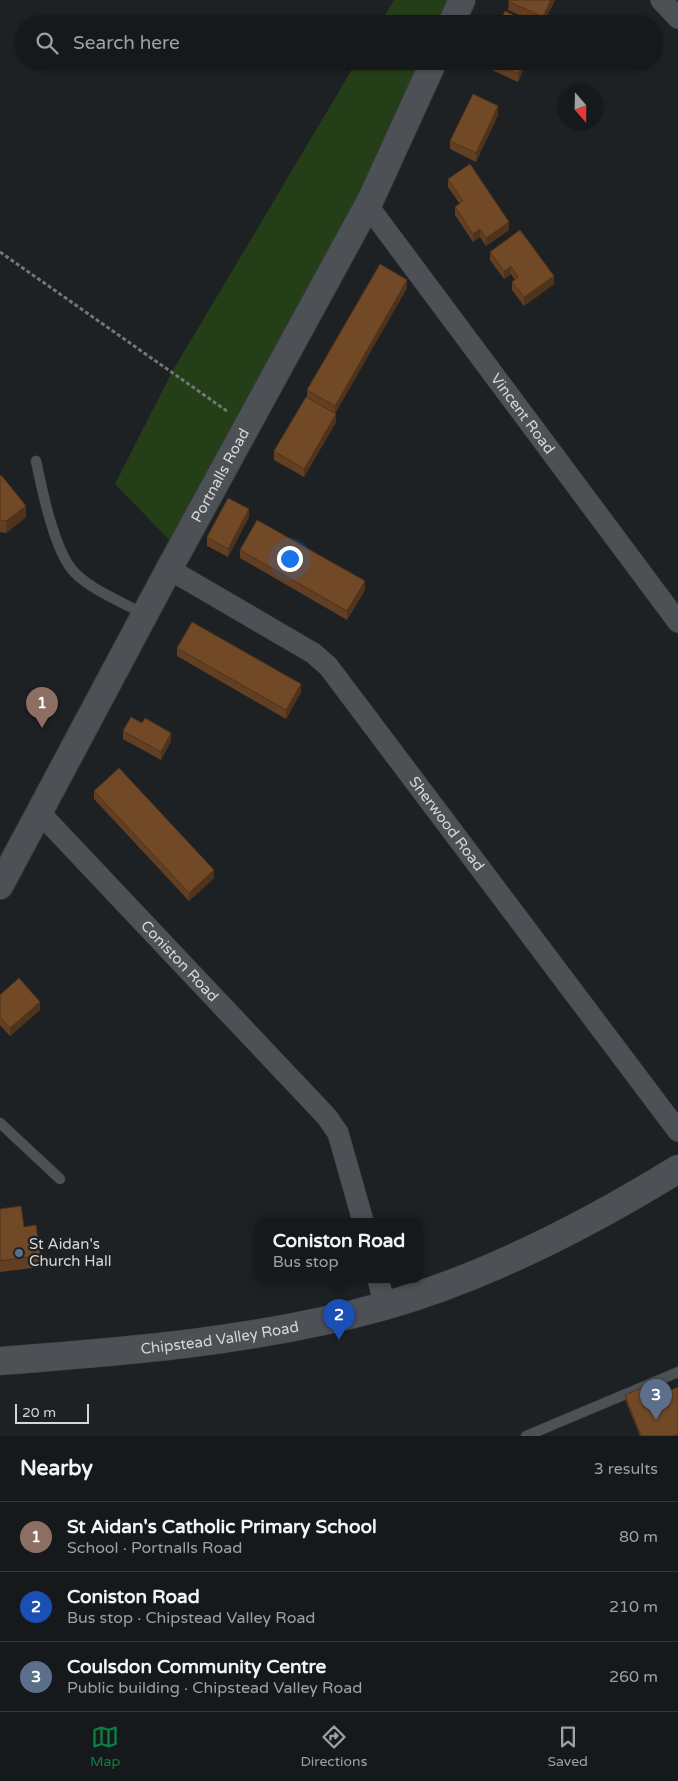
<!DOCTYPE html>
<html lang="en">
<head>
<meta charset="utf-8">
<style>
  body { margin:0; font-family:"Varela Round",sans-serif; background:#232628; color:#f1f3f6 }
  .compass { position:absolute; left:558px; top:85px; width:45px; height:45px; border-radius:50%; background:#16191b; box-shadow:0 1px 4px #0004; rotate:160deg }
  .scale { position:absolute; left:15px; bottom:12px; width:74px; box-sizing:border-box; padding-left:5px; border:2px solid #d4d7d9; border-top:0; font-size:14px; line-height:18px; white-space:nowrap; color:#d4d7d9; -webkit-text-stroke:4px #1d2124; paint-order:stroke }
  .you { position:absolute; left:289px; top:558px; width:18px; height:18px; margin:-12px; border:4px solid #fff; border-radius:50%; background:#1a73e8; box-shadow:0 0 0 8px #1a73e833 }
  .badge { display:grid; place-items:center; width:32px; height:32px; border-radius:50%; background:#0b8043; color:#fff; font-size:16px; font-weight:700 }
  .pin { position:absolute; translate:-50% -41px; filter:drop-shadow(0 1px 2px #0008) }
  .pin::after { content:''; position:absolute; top:26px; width:18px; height:15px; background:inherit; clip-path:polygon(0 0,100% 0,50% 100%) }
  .popup { position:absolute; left:255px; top:1218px; width:168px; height:65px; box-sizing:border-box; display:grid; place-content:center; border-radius:10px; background:#16191b; filter:drop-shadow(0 1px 4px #0005); font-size:16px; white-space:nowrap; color:#9ea0a3 }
  .popup b { font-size:19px; color:#f1f3f6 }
  .popup::after { content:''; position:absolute; left:50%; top:100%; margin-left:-10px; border:10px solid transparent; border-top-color:#16191b }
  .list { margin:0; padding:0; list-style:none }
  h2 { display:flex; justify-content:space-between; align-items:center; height:65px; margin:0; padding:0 20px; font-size:21px }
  h2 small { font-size:16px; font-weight:400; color:#9ea0a3 }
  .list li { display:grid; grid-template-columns:32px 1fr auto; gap:15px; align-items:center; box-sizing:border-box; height:70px; padding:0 20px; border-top:1px solid #35383a }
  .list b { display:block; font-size:19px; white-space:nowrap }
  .list p { margin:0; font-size:16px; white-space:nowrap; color:#9ea0a3 }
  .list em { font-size:16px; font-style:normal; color:#9ea0a3 }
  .icon { flex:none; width:28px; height:28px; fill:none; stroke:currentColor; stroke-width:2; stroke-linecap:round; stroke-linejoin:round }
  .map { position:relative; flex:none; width:678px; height:1436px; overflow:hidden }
  .search { position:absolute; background:#16191b; box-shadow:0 1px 4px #0004; left:15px; right:15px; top:15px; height:55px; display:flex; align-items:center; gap:12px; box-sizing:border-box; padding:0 18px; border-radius:28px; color:#9ea0a3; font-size:19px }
  .sheet { height:275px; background:#16191b }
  nav { display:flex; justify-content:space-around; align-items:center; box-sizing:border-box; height:70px; border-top:1px solid #35383a; background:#16191b; font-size:14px; color:#9ea0a3 }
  nav a { display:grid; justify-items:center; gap:2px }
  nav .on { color:#0b8043 }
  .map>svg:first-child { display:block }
  .green { fill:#243e18 }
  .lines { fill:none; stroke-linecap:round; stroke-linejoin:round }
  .service-casing { stroke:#383b3e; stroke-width:11 }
  .minor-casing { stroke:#383b3e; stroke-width:22 }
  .tertiary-casing { stroke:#383b3e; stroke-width:28 }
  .secondary-casing { stroke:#383b3e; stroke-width:29 }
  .path { stroke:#737679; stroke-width:3; stroke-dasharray:4 2.5; stroke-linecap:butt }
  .service { stroke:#4d5155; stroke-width:10 }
  .minor { stroke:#4d5155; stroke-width:21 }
  .tertiary { stroke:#4d5155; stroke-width:26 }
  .secondary { stroke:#4d5155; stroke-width:28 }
  .wall { fill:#623f22 }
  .shaded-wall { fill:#50331b }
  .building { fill:#724927; stroke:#50331b }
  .service-dot { fill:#5c6f8a; stroke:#1d2124; stroke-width:2 }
  .labels { text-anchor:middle; stroke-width:4.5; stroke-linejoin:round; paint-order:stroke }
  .street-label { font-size:15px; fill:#d4d7d9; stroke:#1d2124 }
  .poi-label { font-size:15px; fill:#d4d7d9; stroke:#1d2124; text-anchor:start }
</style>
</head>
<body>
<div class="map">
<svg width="678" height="1436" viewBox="0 0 678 1436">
  <rect width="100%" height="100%" fill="#1d2124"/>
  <path class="green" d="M 394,0 L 462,0 L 451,24 L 380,24 Z
    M 357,61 L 434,61 L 179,550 L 115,484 L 172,372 Z"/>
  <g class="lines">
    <defs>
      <path id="service" d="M 36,461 C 42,490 53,543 70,567 C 84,587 122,602 144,614
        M 0,1123 L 60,1179
        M 526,1436 L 678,1372"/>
      <g id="minor">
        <path d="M 661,0 L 678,18"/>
        <path id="s1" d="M 368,206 L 678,622"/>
        <path id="s2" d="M 169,569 L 313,653 L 328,666 L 678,1131"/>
        <path id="s3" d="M 39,812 L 327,1117 L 338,1133 L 363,1221"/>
        <path d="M 378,1279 L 385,1306"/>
      </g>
      <g id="tertiary">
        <path d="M 451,24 L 462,0"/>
        <path id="s4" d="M 0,886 L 169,569 L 371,199 L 434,61"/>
      </g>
      <g id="secondary">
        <path id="s5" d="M 0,1361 C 129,1351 259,1341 384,1306 C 487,1277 587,1225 678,1169"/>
      </g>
    </defs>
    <use href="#service" class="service-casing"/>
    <use href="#minor" class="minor-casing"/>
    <use href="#tertiary" class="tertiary-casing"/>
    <use href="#secondary" class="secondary-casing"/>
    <path class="path" d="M 0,252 L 227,411"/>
    <use href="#service" class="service"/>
    <use href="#minor" class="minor"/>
    <use href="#tertiary" class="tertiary"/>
    <use href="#secondary" class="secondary"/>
  </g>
  <path class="wall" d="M 509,0 L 555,0 L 543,24 L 539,24 L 508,10 Z
    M 483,61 L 527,61 L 518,82 L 483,66 Z
    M 498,115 L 476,162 L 450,149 L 450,141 Z
    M 448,179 L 509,230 L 486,246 L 480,237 L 473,242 L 455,215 L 455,207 L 460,204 L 448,187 Z
    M 490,252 L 554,284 L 524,306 L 512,290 L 512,282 L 515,280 L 511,274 L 504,279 L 490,260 Z
    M 407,288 L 335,413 L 336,422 L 304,477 L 274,460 L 274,451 L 307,397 L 307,390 Z
    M 0,476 L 26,517 L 6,533 L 0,532 Z
    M 249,517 L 228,557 L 207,546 L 207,537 Z
    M 240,550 L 365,590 L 347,620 L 240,558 Z
    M 177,648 L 301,692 L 286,719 L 177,656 Z
    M 123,731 L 171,741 L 161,760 L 123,739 Z
    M 94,791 L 214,878 L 189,901 L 94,799 Z
    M 0,995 L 40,1010 L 10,1036 L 0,1025 Z
    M 0,1209 L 24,1227 L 40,1255 L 40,1267 L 0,1272 Z
    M 625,1395 L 649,1399 L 678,1436 L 640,1436 L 625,1399 Z"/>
  <path class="shaded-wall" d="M 551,0 L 555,0 L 543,24 L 543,17 Z
    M 524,61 L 527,61 L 518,82 L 518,74 Z
    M 498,106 L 498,115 L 476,162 L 476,153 Z
    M 509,222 L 509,230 L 486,246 L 486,238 Z
    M 480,229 L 480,237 L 473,242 L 473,234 Z
    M 511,266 L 511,274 L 504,279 L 504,271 Z
    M 554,276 L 554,284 L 524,306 L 524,297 Z
    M 407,280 L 407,288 L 335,414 L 335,406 Z
    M 336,414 L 336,422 L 304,477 L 304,469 Z
    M 26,506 L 26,517 L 6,533 L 6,521 Z
    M 249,509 L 249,517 L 228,557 L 228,549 Z
    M 365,581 L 365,590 L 347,620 L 347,611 Z
    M 301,684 L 301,692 L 286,719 L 286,710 Z
    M 171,733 L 171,741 L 161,760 L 161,752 Z
    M 214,870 L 214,878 L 189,901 L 189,893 Z
    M 40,1002 L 40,1010 L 10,1036 L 10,1028 Z"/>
  <path class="building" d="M 509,0 L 551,0 L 543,17 L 508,1 Z
    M 505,11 L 532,24 L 499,24 Z
    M 491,61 L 524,61 L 518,74 Z
    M 473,94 L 498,106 L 476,153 L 450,141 Z
    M 470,164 L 509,222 L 486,238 L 480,229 L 473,234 L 455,207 L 463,201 L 448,179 Z
    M 520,230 L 554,276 L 524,297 L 512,282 L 518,277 L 511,266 L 504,271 L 490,252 Z
    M 380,264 L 407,280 L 335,406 L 307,390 Z
    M 306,397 L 336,414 L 304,469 L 274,451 Z
    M 1,475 L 26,506 L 6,521 L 0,520 L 0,476 Z
    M 228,498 L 249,509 L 228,549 L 207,537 Z
    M 257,520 L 365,581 L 347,611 L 240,550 Z
    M 192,622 L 301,684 L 286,710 L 177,648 Z
    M 131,717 L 142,723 L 145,718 L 171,733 L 161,752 L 123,731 Z
    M 119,768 L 214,870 L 189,893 L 94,791 Z
    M 19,978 L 40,1002 L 10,1028 L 0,1017 L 0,995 Z
    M 21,1206 L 24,1227 L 36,1225 L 40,1255 L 0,1261 L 0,1209 Z
    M 644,1387 L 649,1399 L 678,1387 L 678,1434 L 673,1436 L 641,1436 L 625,1395 Z"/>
  <circle class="service-dot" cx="19" cy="1253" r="5"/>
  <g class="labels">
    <g class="street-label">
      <text dy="5" stroke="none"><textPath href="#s1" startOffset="259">Vincent Road</textPath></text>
      <text dy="5" stroke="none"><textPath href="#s4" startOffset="466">Portnalls Road</textPath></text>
      <text dy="5" stroke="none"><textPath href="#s2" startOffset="384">Sherwood Road</textPath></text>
      <text dy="5" stroke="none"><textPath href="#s3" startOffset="205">Coniston Road</textPath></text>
      <text dy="5" stroke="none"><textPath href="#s5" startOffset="221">Chipstead Valley Road</textPath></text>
    </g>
    <g class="poi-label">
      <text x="29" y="1249">St Aidan's<tspan x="29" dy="17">Church Hall</tspan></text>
    </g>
  </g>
</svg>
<svg class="compass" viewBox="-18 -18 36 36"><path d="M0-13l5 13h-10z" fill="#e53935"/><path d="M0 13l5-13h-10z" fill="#9ea0a3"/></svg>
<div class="scale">20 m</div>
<div class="you"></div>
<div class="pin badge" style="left:42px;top:728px;background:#8d6e63">1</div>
<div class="pin badge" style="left:339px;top:1340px;background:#1a4fb4">2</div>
<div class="popup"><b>Coniston Road</b>Bus stop</div>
<div class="pin badge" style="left:656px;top:1420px;background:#5c6f8a">3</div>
<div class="search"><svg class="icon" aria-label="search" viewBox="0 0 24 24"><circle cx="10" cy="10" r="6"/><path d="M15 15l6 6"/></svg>Search here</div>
</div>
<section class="sheet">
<h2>Nearby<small>3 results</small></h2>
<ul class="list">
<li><span class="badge" style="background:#8d6e63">1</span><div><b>St Aidan's Catholic Primary School</b><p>School · Portnalls Road</p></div><em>80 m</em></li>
<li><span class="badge" style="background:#1a4fb4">2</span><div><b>Coniston Road</b><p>Bus stop · Chipstead Valley Road</p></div><em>210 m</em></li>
<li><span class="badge" style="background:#5c6f8a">3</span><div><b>Coulsdon Community Centre</b><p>Public building · Chipstead Valley Road</p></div><em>260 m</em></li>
</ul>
</section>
<nav>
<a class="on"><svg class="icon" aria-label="map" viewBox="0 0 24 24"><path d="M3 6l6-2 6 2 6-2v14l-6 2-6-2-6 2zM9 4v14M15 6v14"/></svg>Map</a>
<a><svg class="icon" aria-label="directions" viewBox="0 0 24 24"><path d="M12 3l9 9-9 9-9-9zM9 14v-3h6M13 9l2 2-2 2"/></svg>Directions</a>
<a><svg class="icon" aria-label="saved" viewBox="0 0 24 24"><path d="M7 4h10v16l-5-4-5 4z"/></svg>Saved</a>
</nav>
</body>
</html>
